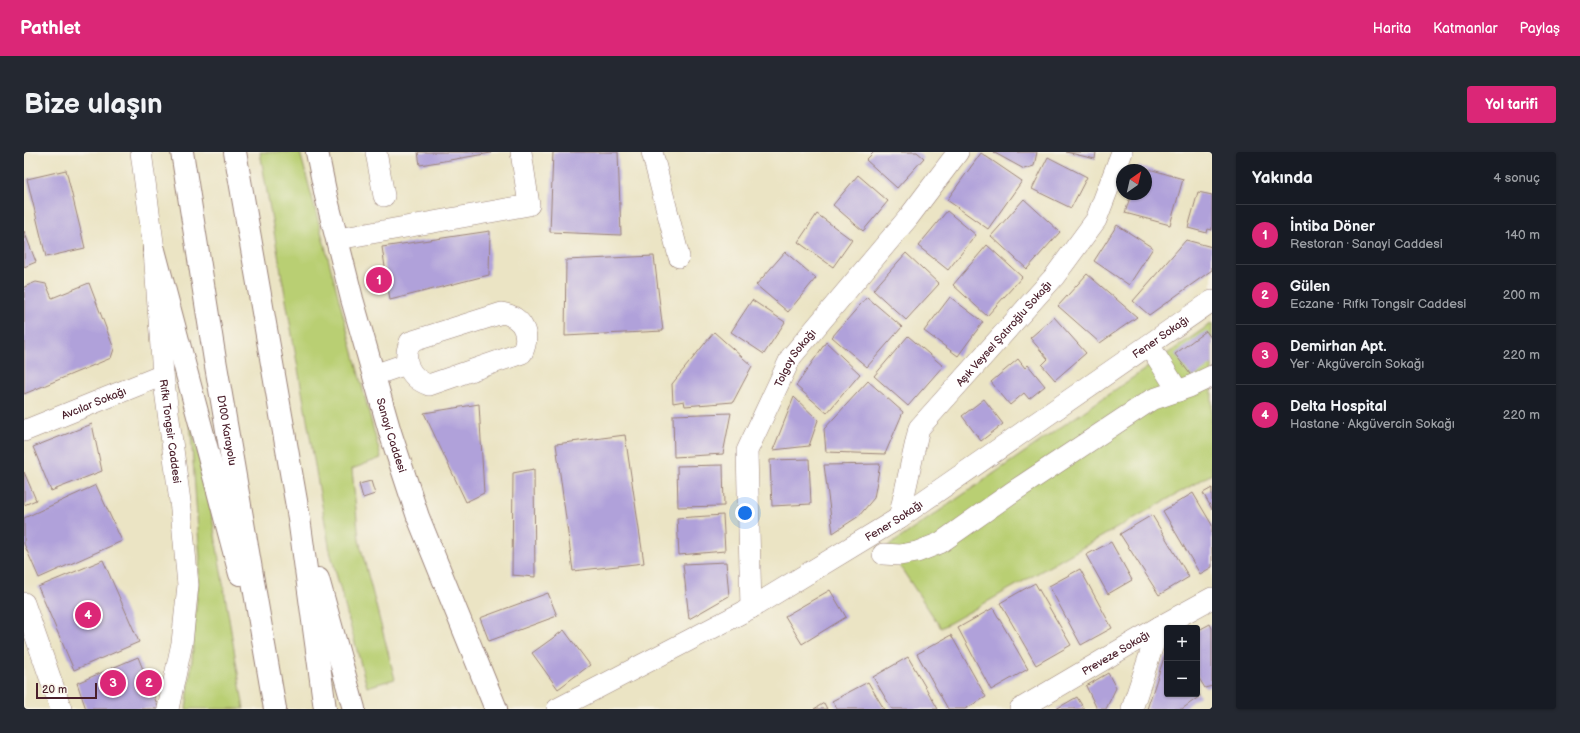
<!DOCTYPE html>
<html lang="tr">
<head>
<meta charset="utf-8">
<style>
  body { margin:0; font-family:"Balsamiq Sans",sans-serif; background:#242831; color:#f1f3f6 }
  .controls { position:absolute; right:12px; bottom:12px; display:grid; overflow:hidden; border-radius:4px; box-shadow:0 1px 3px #0004 }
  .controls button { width:36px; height:36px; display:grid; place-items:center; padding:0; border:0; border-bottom:1px solid #363941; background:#171b24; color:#f1f3f6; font:20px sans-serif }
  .compass { position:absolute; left:1092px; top:12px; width:36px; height:36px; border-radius:50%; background:#171b24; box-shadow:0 1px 3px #0004; rotate:34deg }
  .scale { position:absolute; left:12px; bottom:10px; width:61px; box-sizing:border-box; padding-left:4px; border:2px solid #4a1f2b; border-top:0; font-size:11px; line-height:14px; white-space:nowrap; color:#4a1f2b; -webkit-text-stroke:3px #f7f3e8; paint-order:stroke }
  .you { position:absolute; left:721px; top:361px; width:14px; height:14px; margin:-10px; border:3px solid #fff; border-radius:50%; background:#1a73e8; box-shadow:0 0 0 6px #1a73e833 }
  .badge { display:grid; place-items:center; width:26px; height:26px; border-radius:50%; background:#db2777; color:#fff; font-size:13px; font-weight:700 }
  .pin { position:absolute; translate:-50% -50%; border:2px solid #fff; box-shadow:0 1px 4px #0006 }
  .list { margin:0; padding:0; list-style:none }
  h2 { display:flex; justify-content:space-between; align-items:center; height:52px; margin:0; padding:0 16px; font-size:17px }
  h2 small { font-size:13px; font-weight:400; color:#9ea1a6 }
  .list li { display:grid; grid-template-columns:26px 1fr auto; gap:12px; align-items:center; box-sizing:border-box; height:60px; padding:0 16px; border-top:1px solid #363941 }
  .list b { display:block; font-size:15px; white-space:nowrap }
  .list p { margin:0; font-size:13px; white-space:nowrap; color:#9ea1a6 }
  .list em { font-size:13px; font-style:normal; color:#9ea1a6 }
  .map { position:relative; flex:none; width:1188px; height:557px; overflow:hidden; border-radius:4px }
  header { display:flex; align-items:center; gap:24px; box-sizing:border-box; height:56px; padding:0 20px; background:#db2777; color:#fff }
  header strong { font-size:19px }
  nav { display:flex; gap:22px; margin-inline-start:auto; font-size:14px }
  .intro { display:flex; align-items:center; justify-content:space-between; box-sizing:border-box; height:96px; padding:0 24px }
  h1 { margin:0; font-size:28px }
  .button { padding:10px 18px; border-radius:4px; background:#db2777; color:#fff; font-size:14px; font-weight:700 }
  main { display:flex; gap:24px; padding:0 24px }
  aside { flex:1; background:#171b24; border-radius:4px; box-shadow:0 1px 3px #0004 }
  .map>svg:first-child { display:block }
  .green { fill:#b9cf73; stroke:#82774f }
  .building { fill:#b0a1da }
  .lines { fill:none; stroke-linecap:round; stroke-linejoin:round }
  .minor-casing { stroke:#9a8278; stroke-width:22 }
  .major-casing { stroke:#9a8278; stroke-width:24 }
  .highway-casing { stroke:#9a8278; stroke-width:24 }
  .minor { stroke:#fff; stroke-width:21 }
  .major { stroke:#fff; stroke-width:22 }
  .highway { stroke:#fff; stroke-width:22 }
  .labels { text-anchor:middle; stroke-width:4; stroke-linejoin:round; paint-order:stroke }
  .street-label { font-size:11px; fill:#4a1f2b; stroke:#f7f3e8 }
</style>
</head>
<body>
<header>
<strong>Pathlet</strong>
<nav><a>Harita</a><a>Katmanlar</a><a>Paylaş</a></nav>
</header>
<div class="intro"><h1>Bize ulaşın</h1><a class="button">Yol tarifi</a></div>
<main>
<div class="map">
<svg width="1188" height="557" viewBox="0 0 1188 557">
  <rect width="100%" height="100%" fill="#f7f3e8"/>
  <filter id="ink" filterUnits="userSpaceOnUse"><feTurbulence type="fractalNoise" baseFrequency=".025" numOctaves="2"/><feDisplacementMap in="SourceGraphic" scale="8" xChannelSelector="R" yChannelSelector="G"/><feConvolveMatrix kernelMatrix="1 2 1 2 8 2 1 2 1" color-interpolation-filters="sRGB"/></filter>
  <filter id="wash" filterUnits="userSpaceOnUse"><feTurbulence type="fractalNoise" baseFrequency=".012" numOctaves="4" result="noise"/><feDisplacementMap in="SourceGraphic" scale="16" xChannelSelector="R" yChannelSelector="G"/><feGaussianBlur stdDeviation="0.9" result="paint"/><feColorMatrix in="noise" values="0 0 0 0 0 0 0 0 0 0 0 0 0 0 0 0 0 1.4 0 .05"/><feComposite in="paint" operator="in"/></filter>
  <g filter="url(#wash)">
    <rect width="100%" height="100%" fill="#ebe4c4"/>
    <path class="green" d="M 236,0 L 276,0 L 357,306 L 328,317 L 335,388 L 371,527 L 343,535 L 306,399 Z
      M 1188,171 L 1188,322 L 917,476 L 863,395 Z
      M 166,268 L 185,347 L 220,557 L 162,557 L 168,508 L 176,406 Z"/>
    <g id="blocks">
      <path class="building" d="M 394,0 L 467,0 L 467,1 L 396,13 Z
        M 529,0 L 594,0 L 597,83 L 526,80 Z
        M 850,0 L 893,0 L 900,6 L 873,36 L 842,8 Z
        M 969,0 L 1013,0 L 1010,14 L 1000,17 Z
        M 1042,0 L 1072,0 L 1071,7 Z
        M 957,1 L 998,29 L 964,77 L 923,48 Z
        M 1024,5 L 1063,25 L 1047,56 L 1008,37 Z
        M 1115,14 L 1159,27 L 1146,73 L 1101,61 L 1107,42 L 1122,42 L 1122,18 L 1113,18 Z
        M 42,18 L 61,96 L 22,105 L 3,27 Z
        M 834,23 L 864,49 L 839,79 L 809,53 Z
        M 1174,40 L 1188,43 L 1188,78 L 1184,77 L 1183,81 L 1164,76 Z
        M 1000,47 L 1036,80 L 1003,117 L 967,84 Z
        M 923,59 L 952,83 L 924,118 L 894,94 Z
        M 793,62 L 828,88 L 809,115 L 774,90 Z
        M 1093,73 L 1129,96 L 1105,133 L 1070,109 Z
        M 0,79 L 12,110 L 0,115 Z
        M 466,79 L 465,123 L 366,148 L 358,95 Z
        M 1162,88 L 1188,95 L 1188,118 L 1125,163 L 1109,149 Z
        M 963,93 L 998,125 L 963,164 L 929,133 Z
        M 761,100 L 792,126 L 764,160 L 732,133 Z
        M 882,101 L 915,132 L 882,168 L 849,138 Z
        M 630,104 L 639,179 L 541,184 L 542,108 Z
        M 1063,122 L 1113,165 L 1076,191 L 1034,154 Z
        M 12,130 L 22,132 L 28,146 L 65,131 L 90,197 L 87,206 L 0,242 L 0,135 Z
        M 843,145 L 878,175 L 843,215 L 808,185 Z
        M 926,145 L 959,170 L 934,204 L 900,179 Z
        M 728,148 L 761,170 L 740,202 L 707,180 Z
        M 1030,165 L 1062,201 L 1031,228 L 1018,213 L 1024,207 L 1006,186 Z
        M 1182,179 L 1188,187 L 1188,212 L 1169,226 L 1151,202 Z
        M 690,180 L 728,214 L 709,250 L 661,254 L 660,249 L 649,251 L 648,232 Z
        M 884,184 L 919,214 L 884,254 L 850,224 Z
        M 802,190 L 836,222 L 803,261 L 772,234 Z
        M 994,207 L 1001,216 L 1004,213 L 1021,234 L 1005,247 L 1000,241 L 986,253 L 967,230 Z
        M 844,229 L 879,260 L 861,302 L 802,300 L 800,277 Z
        M 770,245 L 794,268 L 785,294 L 749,298 Z
        M 960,247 L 979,272 L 957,289 L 938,264 Z
        M 455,252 L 460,341 L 442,350 L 400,261 Z
        M 707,261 L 699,302 L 650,305 L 649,263 Z
        M 68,272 L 78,319 L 27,339 L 9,295 Z
        M 601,283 L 620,411 L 549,419 L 532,292 Z
        M 785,307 L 787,352 L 748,354 L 746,308 Z
        M 856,312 L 850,346 L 835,364 L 809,381 L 800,313 Z
        M 699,313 L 700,354 L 654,355 L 653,314 Z
        M 510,317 L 511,425 L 488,423 L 489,321 Z
        M 0,320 L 12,348 L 0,353 Z
        M 347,329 L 351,342 L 339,346 L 335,332 Z
        M 72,333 L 98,389 L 15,426 L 0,392 L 0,366 Z
        M 1188,336 L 1188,357 L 1179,341 Z
        M 1169,341 L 1188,373 L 1188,415 L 1176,422 L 1139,359 Z
        M 699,363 L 701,399 L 655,403 L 653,366 Z
        M 1128,363 L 1165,425 L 1135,443 L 1096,382 Z
        M 1087,390 L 1108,428 L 1084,442 L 1062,403 Z
        M 79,408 L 115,490 L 50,518 L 14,435 Z
        M 702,410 L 705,444 L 665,467 L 659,412 Z
        M 1056,417 L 1088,476 L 1057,493 L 1025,434 Z
        M 1011,431 L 1047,493 L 1012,513 L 976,451 Z
        M 806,438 L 822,465 L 778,492 L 761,464 Z
        M 524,441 L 533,464 L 465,489 L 456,466 Z
        M 969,456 L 1004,517 L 967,538 L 934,476 Z
        M 1186,472 L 1188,476 L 1188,534 L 1181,536 L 1173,523 L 1173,479 Z
        M 540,478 L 566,513 L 534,537 L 508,501 Z
        M 927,483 L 962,545 L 941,557 L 924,557 L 893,502 Z
        M 1141,503 L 1143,503 L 1143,542 L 1173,542 L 1173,539 L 1176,544 L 1158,557 L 1123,557 Z
        M 114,505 L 135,557 L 62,557 L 53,531 Z
        M 884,505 L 914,557 L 868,557 L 849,525 Z
        M 1084,521 L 1092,536 L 1082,557 L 1073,557 L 1062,534 Z
        M 844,530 L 860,557 L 813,557 L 808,549 Z
        M 1053,545 L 1060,557 L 1032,557 Z
        M 800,551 L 803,557 L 790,557 Z"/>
    </g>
  </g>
  <g filter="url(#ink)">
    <use href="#blocks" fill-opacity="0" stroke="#9a8278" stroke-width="1"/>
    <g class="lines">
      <defs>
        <g id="minor">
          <path id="s1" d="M 117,0 L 130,98 L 139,223 L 157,357 L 164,433 L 158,491 L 144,557"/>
          <path d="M 352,0 L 360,44"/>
          <path d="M 628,0 L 655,105"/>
          <path d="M 314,87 L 505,53 L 497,0"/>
          <path d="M 478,161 C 499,165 507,183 498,201 L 405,233 C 385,226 378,209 386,190 Z"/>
          <path d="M 1125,193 L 1154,239"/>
          <path d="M 350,223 L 382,212"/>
          <path id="s2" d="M 0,279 L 139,223"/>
          <path id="s3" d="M 875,366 L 895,276 L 1030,125 L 1072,68 L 1098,0"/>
          <path d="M 859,402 L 876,403 L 893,400 L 916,391 L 987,341 L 1127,248 L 1165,235 L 1188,224"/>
          <path d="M 0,451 L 37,557"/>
          <path id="s4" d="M 727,456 L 723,299 L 767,205 L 884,66 L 934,0"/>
          <path id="s5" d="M 533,557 L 727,456 L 875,366 L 1188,149"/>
          <path id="s6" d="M 996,557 L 1135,475 L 1188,446"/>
          <path d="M 1108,557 L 1135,475"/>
        </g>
        <g id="major">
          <path id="s7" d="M 293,0 L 302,44 L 328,147 L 366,280 L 394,365 L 472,557"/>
        </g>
        <g id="highway">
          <path id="s8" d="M 158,0 L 191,208 L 251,557"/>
          <path d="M 211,0 L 275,366 L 301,557"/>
          <path d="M 130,98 L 216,422"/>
          <path d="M 294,427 L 330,557"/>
        </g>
      </defs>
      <use href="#minor" class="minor-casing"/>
      <use href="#major" class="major-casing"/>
      <use href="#highway" class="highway-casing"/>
      <use href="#minor" class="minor"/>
      <use href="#major" class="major"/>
      <use href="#highway" class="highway"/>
    </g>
  </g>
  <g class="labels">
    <g class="street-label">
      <text dy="4" stroke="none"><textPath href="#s3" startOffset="219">Aşık Veysel Şatıroğlu Sokağı</textPath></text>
      <text dy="4" stroke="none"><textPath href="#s5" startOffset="710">Fener Sokağı</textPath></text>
      <text dy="4" stroke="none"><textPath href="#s4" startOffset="262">Tolgay Sokağı</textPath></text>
      <text dy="4" stroke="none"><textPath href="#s2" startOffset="75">Avcılar Sokağı</textPath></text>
      <text dy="4" stroke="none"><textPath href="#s1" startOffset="281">Rıfkı Tongsir Caddesi</textPath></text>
      <text dy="4" stroke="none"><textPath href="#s8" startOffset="282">D100 Karayolu</textPath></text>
      <text dy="4" stroke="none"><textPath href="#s7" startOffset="293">Sanayi Caddesi</textPath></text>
      <text dy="4" stroke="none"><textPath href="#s5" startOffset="386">Fener Sokağı</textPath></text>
      <text dy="4" stroke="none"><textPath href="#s6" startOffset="111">Preveze Sokağı</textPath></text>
    </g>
  </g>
</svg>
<div class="controls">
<button>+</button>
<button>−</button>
</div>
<svg class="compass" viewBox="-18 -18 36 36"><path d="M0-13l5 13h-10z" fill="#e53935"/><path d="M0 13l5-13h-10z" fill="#9ea1a6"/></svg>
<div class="scale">20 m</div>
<div class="you"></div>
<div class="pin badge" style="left:355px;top:128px">1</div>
<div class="pin badge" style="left:125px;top:531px">2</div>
<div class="pin badge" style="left:89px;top:531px">3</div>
<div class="pin badge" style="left:64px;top:463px">4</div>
</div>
<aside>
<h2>Yakında<small>4 sonuç</small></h2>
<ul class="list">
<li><span class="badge">1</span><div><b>İntiba Döner</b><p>Restoran · Sanayi Caddesi</p></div><em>140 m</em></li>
<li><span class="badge">2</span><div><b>Gülen</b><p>Eczane · Rıfkı Tongsir Caddesi</p></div><em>200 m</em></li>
<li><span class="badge">3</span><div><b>Demirhan Apt.</b><p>Yer · Akgüvercin Sokağı</p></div><em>220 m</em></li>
<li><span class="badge">4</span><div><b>Delta Hospital</b><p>Hastane · Akgüvercin Sokağı</p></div><em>220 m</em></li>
</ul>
</aside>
</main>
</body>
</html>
